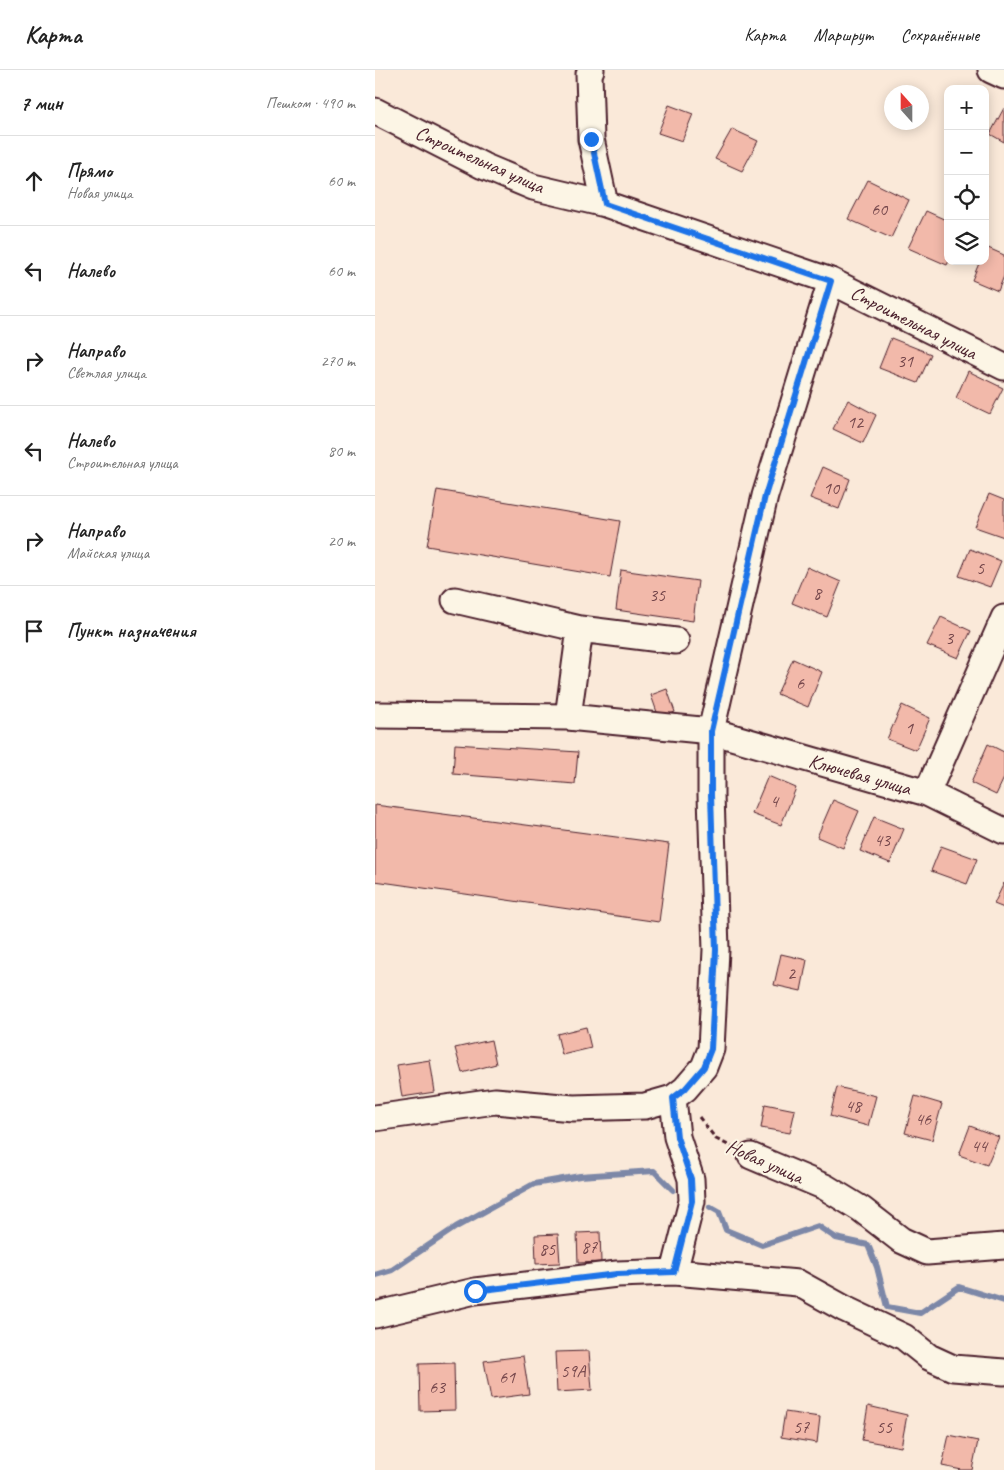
<!DOCTYPE html>
<html lang="ru">
<head>
<meta charset="utf-8">
<style>
  body { margin:0; font-family:Caveat,sans-serif; background:#f2f2f2; color:#222 }
  .controls { position:absolute; right:15px; top:15px; display:grid; overflow:hidden; border-radius:10px; box-shadow:0 2px 12px #0003 }
  .controls button { width:45px; height:45px; display:grid; place-items:center; padding:0; border:0; border-bottom:1px solid #e0e0e0; background:#fff; color:#222; font:25px sans-serif }
  .compass { position:absolute; left:509px; top:15px; width:45px; height:45px; border-radius:50%; background:#fff; box-shadow:0 2px 12px #0003; rotate:339deg }
  .stop { position:absolute; width:15px; height:15px; margin:-11px; border:4px solid #1a73e8; border-radius:50%; background:#fff }
  .stop.end { background:#1a73e8; border-color:#fff; box-shadow:0 1px 5px #0008 }
  .list { margin:0; padding:0; list-style:none }
  h2 { display:flex; justify-content:space-between; align-items:center; height:65px; margin:0; padding:0 20px; font-size:21px }
  h2 small { font-size:16px; font-weight:400; color:#767676 }
  .list li { display:grid; grid-template-columns:32px 1fr auto; gap:15px; align-items:center; box-sizing:border-box; height:90px; padding:0 20px; border-top:1px solid #e0e0e0 }
  .list b { display:block; font-size:19px; white-space:nowrap }
  .list p { margin:0; font-size:16px; white-space:nowrap; color:#767676 }
  .list em { font-size:16px; font-style:normal; color:#767676 }
  .icon { flex:none; width:28px; height:28px; fill:none; stroke:currentColor; stroke-width:2; stroke-linecap:round; stroke-linejoin:round }
  .map { position:relative; flex:none; width:629px; height:1400px; overflow:hidden }
  header { display:flex; align-items:center; gap:30px; box-sizing:border-box; height:70px; padding:0 25px; background:#fff; border-bottom:1px solid #e0e0e0 }
  header strong { font-size:24px }
  nav { display:flex; gap:28px; margin-inline-start:auto; font-size:18px }
  main { display:flex }
  aside { flex:1; background:#fff }
  .map>svg:first-child { display:block }
  .lines { fill:none; stroke-linecap:round; stroke-linejoin:round }
  .stream { stroke:#7c87a7; stroke-width:6 }
  .building { fill:#f2b9aa; stroke:#4a1f2b }
  .minor-casing { stroke:#4a1f2b; stroke-width:29 }
  .path { stroke:#4a1f2b; stroke-width:3; stroke-dasharray:5 4; stroke-linecap:butt }
  .minor { stroke:#fcf5e5; stroke-width:25 }
  .route { stroke:#1a73e8; stroke-width:6 }
  .labels { text-anchor:middle; stroke-width:4; stroke-linejoin:round; paint-order:stroke }
  .number-label { font-size:18px; fill:#74464b }
  .street-label { font-size:20px; fill:#4a1f2b; stroke:#fcf5e5 }
</style>
</head>
<body>
<header>
<strong>Карта</strong>
<nav><a>Карта</a><a>Маршрут</a><a>Сохранённые</a></nav>
</header>
<main>
<aside>
<h2>7 мин<small>Пешком · 490 m</small></h2>
<ul class="list">
<li><svg class="icon" aria-label="ahead" viewBox="0 0 24 24"><path d="M12 20V5M6 11l6-6 6 6"/></svg><div><b>Прямо</b><p>Новая улица</p></div><em>60 m</em></li>
<li><svg class="icon" aria-label="left" viewBox="0 0 24 24"><path d="M17 20v-9H6M10 6l-5 5 5 5"/></svg><div><b>Налево</b></div><em>60 m</em></li>
<li><svg class="icon" aria-label="right" viewBox="0 0 24 24"><path d="M7 20v-9h11M14 6l5 5-5 5"/></svg><div><b>Направо</b><p>Светлая улица</p></div><em>270 m</em></li>
<li><svg class="icon" aria-label="left" viewBox="0 0 24 24"><path d="M17 20v-9H6M10 6l-5 5 5 5"/></svg><div><b>Налево</b><p>Строительная улица</p></div><em>80 m</em></li>
<li><svg class="icon" aria-label="right" viewBox="0 0 24 24"><path d="M7 20v-9h11M14 6l5 5-5 5"/></svg><div><b>Направо</b><p>Майская улица</p></div><em>20 m</em></li>
<li><svg class="icon" aria-label="arrive" viewBox="0 0 24 24"><path d="M6 21V4h12l-3 4 3 4H6"/></svg><div><b>Пункт назначения</b></div></li>
</ul>
</aside>
<div class="map">
<svg width="629" height="1400" viewBox="0 0 629 1400">
  <rect width="100%" height="100%" fill="#fae9d9"/>
  <filter id="ink" filterUnits="userSpaceOnUse"><feTurbulence type="fractalNoise" baseFrequency=".02" numOctaves="2"/><feDisplacementMap in="SourceGraphic" scale="10" xChannelSelector="R" yChannelSelector="G"/><feConvolveMatrix kernelMatrix="1 2 1 2 8 2 1 2 1" color-interpolation-filters="sRGB"/></filter>
  <g filter="url(#ink)">
    <g class="lines">
      <path class="stream" d="M 335,1137 L 344,1142 L 351,1160 L 387,1175 L 443,1156 L 461,1168 L 493,1175 L 502,1197 L 512,1237 L 545,1243 L 584,1217 L 629,1231
        M 0,1205 L 17,1200 L 81,1157 L 159,1114 L 205,1106 L 279,1101 L 298,1120"/>
    </g>
    <path class="building" d="M 294,35 L 318,44 L 307,71 L 283,63 Z
      M 629,38 L 629,72 L 615,64 Z
      M 357,59 L 383,71 L 367,101 L 340,89 Z
      M 493,110 L 534,130 L 516,168 L 473,149 Z
      M 551,141 L 573,151 L 574,191 L 572,195 L 533,178 Z
      M 611,177 L 629,185 L 629,206 L 623,221 L 597,210 L 605,191 L 610,191 Z
      M 516,268 L 556,284 L 543,313 L 504,298 Z
      M 593,301 L 628,318 L 615,344 L 581,328 Z
      M 473,330 L 501,345 L 488,373 L 458,359 Z
      M 448,397 L 475,409 L 464,439 L 435,428 Z
      M 62,420 L 245,451 L 235,507 L 52,476 Z
      M 614,424 L 629,430 L 629,467 L 600,457 Z
      M 595,479 L 626,491 L 615,517 L 584,506 Z
      M 432,497 L 466,512 L 452,547 L 417,533 Z
      M 246,500 L 323,511 L 318,551 L 241,540 Z
      M 566,547 L 596,561 L 583,588 L 552,575 Z
      M 418,589 L 447,602 L 433,637 L 402,624 Z
      M 292,619 L 300,642 L 284,648 L 276,625 Z
      M 527,635 L 555,648 L 541,680 L 512,669 Z
      M 80,674 L 203,682 L 200,714 L 78,704 Z
      M 613,674 L 629,682 L 629,708 L 621,725 L 596,713 Z
      M 393,706 L 421,718 L 406,755 L 377,744 Z
      M 458,730 L 484,741 L 468,778 L 442,767 Z
      M 0,735 L 294,774 L 284,852 L 0,811 Z
      M 499,747 L 529,759 L 515,793 L 485,781 Z
      M 566,776 L 602,789 L 592,814 L 556,801 Z
      M 629,813 L 629,838 L 619,834 Z
      M 406,884 L 432,890 L 426,921 L 399,915 Z
      M 211,957 L 216,978 L 187,985 L 182,964 Z
      M 116,970 L 121,994 L 87,1003 L 80,978 Z
      M 55,990 L 60,1022 L 27,1027 L 22,995 Z
      M 462,1017 L 501,1026 L 493,1056 L 455,1046 Z
      M 540,1026 L 567,1034 L 557,1070 L 530,1063 Z
      M 390,1034 L 420,1040 L 415,1063 L 386,1058 Z
      M 595,1056 L 624,1067 L 612,1095 L 584,1085 Z
      M 225,1162 L 226,1192 L 203,1193 L 202,1163 Z
      M 183,1164 L 185,1193 L 161,1194 L 160,1165 Z
      M 214,1281 L 217,1320 L 182,1322 L 180,1282 Z
      M 148,1286 L 154,1324 L 116,1329 L 109,1291 Z
      M 79,1293 L 80,1340 L 45,1341 L 44,1294 Z
      M 493,1336 L 532,1345 L 526,1377 L 487,1370 Z
      M 410,1342 L 445,1347 L 442,1373 L 406,1367 Z
      M 574,1365 L 603,1371 L 597,1400 L 587,1400 L 567,1396 Z"/>
    <g class="lines">
      <defs>
        <path id="minor" d="M 216,0 L 214,4 L 216,69 L 230,134
          M 616,0 L 629,6
          M 0,41 L 108,96 L 158,117 L 230,134 L 456,211 L 629,297
          M 80,530 L 205,559 L 301,571
          M 0,645 L 193,647 L 336,661 L 552,723 L 629,761
          M 193,647 L 205,559
          M 552,723 L 629,548
          M 298,1028 L 302,1067 L 316,1109 L 317,1131 L 299,1202
          M 0,1048 L 120,1031 L 198,1038 L 270,1036 L 298,1028 L 310,1019 L 329,997 L 336,979 L 341,880 L 336,725 L 336,661 L 390,426 L 456,211
          M 376,1086 L 450,1117 L 486,1139 L 526,1170 L 552,1182 L 629,1176
          M 0,1245 L 100,1221 L 242,1204 L 299,1202 L 423,1213 L 470,1239 L 529,1267 L 554,1287 L 578,1298 L 629,1302"/>
      </defs>
      <use href="#minor" class="minor-casing"/>
      <path class="path" d="M 324,1047 L 341,1069 L 357,1077"/>
      <use href="#minor" class="minor"/>
    </g>
  </g>
  <g class="lines" filter="url(#ink)">
    <path class="route" d="M 100,1221 L 242,1204 L 299,1202 L 317,1131 L 316,1109 L 302,1067 L 298,1028 L 310,1019 L 329,997 L 336,979 L 341,880 L 336,725 L 336,661 L 390,426 L 456,211 L 230,134 L 216,69"/>
  </g>
  <g class="labels">
    <g class="number-label">
      <text x="504" y="145">60</text>
      <text x="530" y="297">31</text>
      <text x="480" y="358">12</text>
      <text x="456" y="424">10</text>
      <text x="605" y="504">5</text>
      <text x="442" y="529">8</text>
      <text x="282" y="531">35</text>
      <text x="574" y="574">3</text>
      <text x="425" y="619">6</text>
      <text x="534" y="664">1</text>
      <text x="399" y="737">4</text>
      <text x="507" y="776">43</text>
      <text x="416" y="909">2</text>
      <text x="478" y="1042">48</text>
      <text x="548" y="1055">46</text>
      <text x="604" y="1082">44</text>
      <text x="214" y="1183">87</text>
      <text x="172" y="1185">85</text>
      <text x="198" y="1307">59А</text>
      <text x="132" y="1313">61</text>
      <text x="62" y="1323">63</text>
      <text x="426" y="1363">57</text>
      <text x="509" y="1363">55</text>
    </g>
    <g class="street-label">
      <text transform="translate(105 89) rotate(24)" y="7">Строительная улица</text>
      <text transform="translate(539 252) rotate(27)" y="7">Строительная улица</text>
      <text transform="translate(485 704) rotate(16)" y="7">Ключевая улица</text>
      <text transform="translate(390 1091) rotate(24)" y="7">Новая улица</text>
    </g>
  </g>
</svg>
<div class="controls">
<button>+</button>
<button>−</button>
<button><svg class="icon" aria-label="locate" viewBox="0 0 24 24"><circle cx="12" cy="12" r="6"/><path d="M12 2v4M12 18v4M2 12h4M18 12h4"/></svg></button>
<button><svg class="icon" aria-label="layers" viewBox="0 0 24 24"><path d="M12 4l9 5-9 5-9-5zM3 14l9 5 9-5"/></svg></button>
</div>
<svg class="compass" viewBox="-18 -18 36 36"><path d="M0-13l5 13h-10z" fill="#e53935"/><path d="M0 13l5-13h-10z" fill="#767676"/></svg>
<div class="stop" style="left:100px;top:1221px"></div>
<div class="stop end" style="left:216px;top:69px"></div>
</div>
</main>
</body>
</html>
